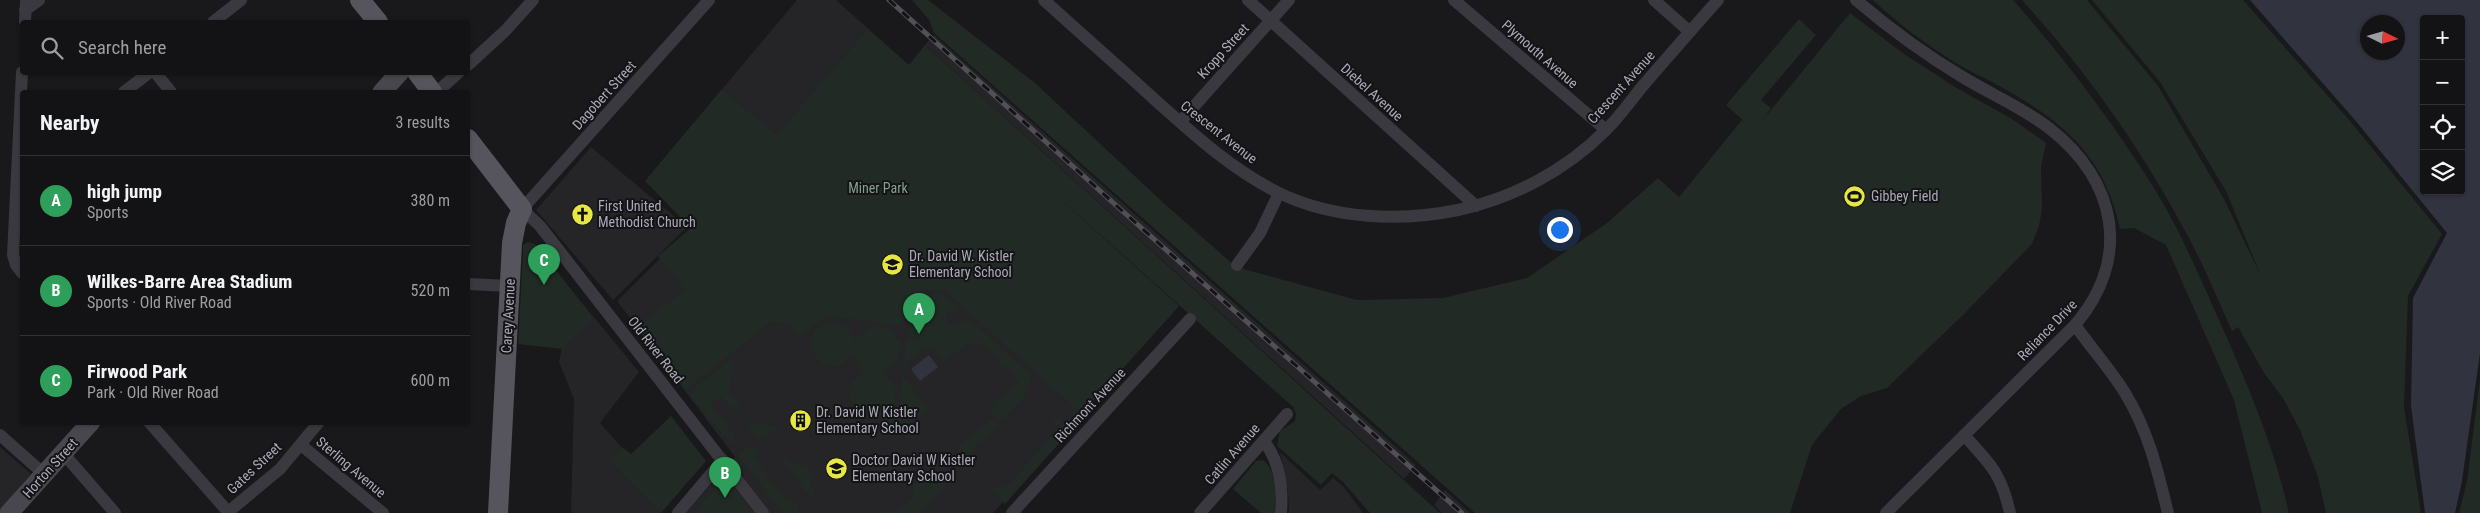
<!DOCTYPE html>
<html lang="en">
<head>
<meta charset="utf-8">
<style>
  body { margin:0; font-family:"Roboto Condensed",sans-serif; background:#1c1b1d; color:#f1f3f6 }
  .controls { position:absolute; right:15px; top:15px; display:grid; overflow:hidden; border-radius:5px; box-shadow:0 1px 4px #0004 }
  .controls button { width:45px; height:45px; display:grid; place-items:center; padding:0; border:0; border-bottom:1px solid #323234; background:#131214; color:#f1f3f6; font:25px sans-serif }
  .compass { position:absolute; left:2360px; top:15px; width:45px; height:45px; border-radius:50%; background:#131214; box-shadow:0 1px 4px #0004; rotate:95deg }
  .you { position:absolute; left:1559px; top:229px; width:18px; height:18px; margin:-12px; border:4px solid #fff; border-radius:50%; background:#1a73e8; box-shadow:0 0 0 8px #1a73e833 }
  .badge { display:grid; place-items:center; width:32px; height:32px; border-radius:50%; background:#ea580c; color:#fff; font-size:16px; font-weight:700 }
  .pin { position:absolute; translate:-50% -41px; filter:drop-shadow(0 1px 2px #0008) }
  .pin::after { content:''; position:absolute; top:26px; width:18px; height:15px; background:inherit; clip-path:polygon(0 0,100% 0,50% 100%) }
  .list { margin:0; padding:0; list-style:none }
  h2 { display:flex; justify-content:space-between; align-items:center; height:65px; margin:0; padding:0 20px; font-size:21px }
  h2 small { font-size:16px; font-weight:400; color:#9d9ea0 }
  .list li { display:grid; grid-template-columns:32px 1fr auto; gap:15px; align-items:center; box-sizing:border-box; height:90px; padding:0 20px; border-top:1px solid #323234 }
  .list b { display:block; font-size:19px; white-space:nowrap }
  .list p { margin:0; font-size:16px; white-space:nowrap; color:#9d9ea0 }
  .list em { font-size:16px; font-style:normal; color:#9d9ea0 }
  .icon { flex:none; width:28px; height:28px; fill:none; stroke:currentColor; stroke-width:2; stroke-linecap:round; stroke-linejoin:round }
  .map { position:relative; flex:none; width:2480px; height:513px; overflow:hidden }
  .search { position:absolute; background:#131214; box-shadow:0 1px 4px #0004; left:20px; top:20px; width:450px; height:55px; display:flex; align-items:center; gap:12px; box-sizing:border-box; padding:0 18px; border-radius:5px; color:#9d9ea0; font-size:19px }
  .panel { position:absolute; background:#131214; box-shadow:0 1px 4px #0004; left:20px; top:90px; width:450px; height:335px; border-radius:5px }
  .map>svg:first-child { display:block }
  .built { fill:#252427 }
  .green { fill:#222a25 }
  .water { fill:#31343f; fill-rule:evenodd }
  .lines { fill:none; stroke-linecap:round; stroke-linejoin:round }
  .minor { stroke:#3a393f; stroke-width:12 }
  .secondary { stroke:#48474e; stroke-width:19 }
  .primary { stroke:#56555d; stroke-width:20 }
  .rail-casing { stroke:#515057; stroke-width:5 }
  .rail { stroke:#141315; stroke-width:3; stroke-dasharray:9; stroke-linecap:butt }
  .labels { text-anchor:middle; stroke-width:4; stroke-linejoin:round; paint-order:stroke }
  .street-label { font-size:14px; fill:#ababb9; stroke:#141315 }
  .park-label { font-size:14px; fill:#83a290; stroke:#141315 }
  .poi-label { font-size:14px; fill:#ababb9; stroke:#141315; text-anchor:start }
</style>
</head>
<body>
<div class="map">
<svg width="2480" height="513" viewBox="0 0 2480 513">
  <rect width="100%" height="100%" fill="#19181a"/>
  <path class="built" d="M 797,0 L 836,0 L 1179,306 L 993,513 L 686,513 L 735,457 L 617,301 L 691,228 L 645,181 Z
    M 934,35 L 1416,465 L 1404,479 L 925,45 Z
    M 591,147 L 687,227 L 613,300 L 536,210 Z
    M 594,317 L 639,372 L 600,423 L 623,449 L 661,513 L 571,513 L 574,399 L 559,362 L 562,347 Z
    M 0,447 L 31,474 L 0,509 Z
    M 1280,452 L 1320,490 L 1333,478 L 1343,486 L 1363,513 L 1289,513 L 1288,491 Z
    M 1445,490 L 1470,513 L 1442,513 L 1434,505 Z"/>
  <path class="green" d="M 912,0 L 928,0 L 1035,83 L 1167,206 L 1236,267 L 1357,300 L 1443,298 L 1527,278 L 1607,223 L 1658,178 L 1679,197 L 1742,120 L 1744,121 L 1726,105 L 1799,19 L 1816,35 L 1761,100 L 1771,108 L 1762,121 L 1850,13 L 1904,54 L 1955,87 L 2012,119 L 2046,143 L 2041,167 L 2042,209 L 2039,226 L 2032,244 L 1965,313 L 1887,388 L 1861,396 L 1841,409 L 1812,445 L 1790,513 L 1475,513 L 934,33 L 929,20 Z
    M 1873,0 L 2013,0 C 2065,59 2112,121 2154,188 C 2182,233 2202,283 2224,331 C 2250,390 2275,450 2289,513 L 2262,513 L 2234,400 L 2166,245 L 2134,228 L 2120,229 C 2104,153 2060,119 1994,83 C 1981,76 1967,70 1954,62 C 1926,44 1897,23 1873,0 Z
    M 2022,0 L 2087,0 L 2158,86 L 2224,199 L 2261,276 L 2226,191 L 2160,82 L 2092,0 L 2243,0 L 2350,121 L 2442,234 L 2408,296 L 2404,407 L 2421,513 L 2332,513 L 2330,499 L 2332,513 L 2326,513 L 2318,477 L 2300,430 L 2283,398 L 2264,373 L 2238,327 L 2232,331 C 2219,302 2206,271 2191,242 C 2145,154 2088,73 2022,0 Z
    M 868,29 L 909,65 L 925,45 L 1440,513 L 1370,513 L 1343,482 L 1332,473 L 1321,485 L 1277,446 L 1280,431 L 1295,421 L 1296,414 L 1293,407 L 1009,153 L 1179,306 L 1082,414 L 945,291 L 927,289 L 906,302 L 904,321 L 899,325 L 826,316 L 799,337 L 790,324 L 771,322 L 685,390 L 636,327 L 685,290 L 658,256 L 691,228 L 645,181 L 722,89 L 776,135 Z
    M 528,242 L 535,244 L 594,318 L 562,349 L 518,344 L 523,252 L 523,245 Z
    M 944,294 L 960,310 L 959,313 L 957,309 L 952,313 L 946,313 L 946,319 L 949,324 L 958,324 L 964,320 L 972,321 L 1029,373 C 1036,391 1015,406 1004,419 L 991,416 L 993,403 L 1019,383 L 1007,367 L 1004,369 L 984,344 L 967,344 L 944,362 L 935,350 L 924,349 L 906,363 L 904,375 L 903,373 L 906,339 L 921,340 L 908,338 L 911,306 L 928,295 Z
    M 827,321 L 845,326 L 855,339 L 871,326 L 890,329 L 901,343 L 897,362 L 883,373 L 896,387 L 894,405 L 880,417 L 861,415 L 850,400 L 851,383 L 864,371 L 853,354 L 839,367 L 822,364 L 811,351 L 813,332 Z
    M 729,361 L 733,363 L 729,391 L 741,406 L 731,408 L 721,397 L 711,404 L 733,433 L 735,439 L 730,444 L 691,396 L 692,390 Z
    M 902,374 L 929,410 L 895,432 L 888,422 L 889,415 L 899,407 Z
    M 2480,379 L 2480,513 L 2459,513 L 2467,481 Z
    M 671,416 L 706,461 L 661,513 L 610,461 L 622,447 L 631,454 Z
    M 1054,419 L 1060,419 L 1071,430 L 1005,504 L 992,491 L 993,488 L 1007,486 L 1054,434 L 1060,425 L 1053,424 Z
    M 991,420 L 997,421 L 998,425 L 983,443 L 980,441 L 966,458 L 958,451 L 960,444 Z
    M 753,423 L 777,426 L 777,429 L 765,439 L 760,435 L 758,438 L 747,428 Z
    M 750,446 L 759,449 L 760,454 L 753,457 L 785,498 L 794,501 L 798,507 L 798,513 L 783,513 L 738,456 Z
    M 787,457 L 792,464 L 807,465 L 812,473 L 811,488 L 815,493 L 812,497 L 810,497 L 782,461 Z
    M 1263,460 C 1279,473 1274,494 1275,513 L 1261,513 L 1233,489 L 1256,461 Z
    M 942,475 L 948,482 L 920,513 L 881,513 L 881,510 L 896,512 L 912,499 L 913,485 L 921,479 L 935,480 Z
    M 721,481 L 731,483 L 754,513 L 694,513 Z"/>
  <path class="water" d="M 2250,0 L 2480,0 L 2480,353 L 2462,481 L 2455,513 L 2425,513 L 2411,406 L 2413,298 L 2447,233 L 2355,120 ZM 2424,19 L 2461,19 L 2461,191 L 2424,191 ZM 2368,22 L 2398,22 L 2398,52 L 2368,52 Z
    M 929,355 L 938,367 L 920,381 L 911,369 Z"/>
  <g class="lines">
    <path class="minor" d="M 709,0 L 522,209 L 540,226 L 763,513
      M 1044,0 C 1080,33 1117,65 1153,98 C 1192,133 1231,169 1279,193 C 1333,219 1400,222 1458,210 C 1514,198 1566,170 1606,130 C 1619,117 1630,102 1641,88 C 1666,59 1692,29 1718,0
      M 1248,0 L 1476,206
      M 1454,0 L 1606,130
      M 1654,0 L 1690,32
      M 1856,0 C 1889,28 1924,54 1961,76 C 1990,94 2022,107 2049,128 C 2117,181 2132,258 2075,325 L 1886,513
      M 25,10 L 39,0
      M 25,22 L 26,0
      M 213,22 L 241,0
      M 468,65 L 505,31 L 533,0
      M 22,72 L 13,255 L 16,265 L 22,273
      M 155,72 L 171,92
      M 124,92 L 150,72
      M 437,92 L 459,72
      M 1180,122 L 1289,0
      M 1237,265 L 1260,233 L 1279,193
      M 468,284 L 510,286
      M 2075,325 C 2091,348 2111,370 2125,393 C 2148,430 2158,472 2168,513
      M 149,422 L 229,513
      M 0,435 L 44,474
      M 1964,435 C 1991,465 2001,473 2010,513
      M 1264,441 C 1280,463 1283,486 1281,513
      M 301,445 L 383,513
      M 63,453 L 115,513
      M 228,512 L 280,469 L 319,422
      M 678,513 L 723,460
      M 1012,513 L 1190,319
      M 1200,513 L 1287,414"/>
    <path class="secondary" d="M 382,92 L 400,72
      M 9,513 L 91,422"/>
    <path class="primary" d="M 360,0 L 378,22
      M 417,72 L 432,92
      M 468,139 L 522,209 L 516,223 L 512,243 L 498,513"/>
    <defs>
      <path id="rail" d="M 889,0 L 1119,208 L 1462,513"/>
    </defs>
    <use href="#rail" class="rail-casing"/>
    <use href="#rail" class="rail"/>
  </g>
  <defs>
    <symbol id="stadium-disc" viewBox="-11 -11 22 22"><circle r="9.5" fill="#e6e644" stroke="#141315"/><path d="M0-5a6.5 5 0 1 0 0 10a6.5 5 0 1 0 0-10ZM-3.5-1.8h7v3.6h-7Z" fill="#111"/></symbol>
    <symbol id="church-disc" viewBox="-11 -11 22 22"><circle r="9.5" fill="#e6e644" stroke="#141315"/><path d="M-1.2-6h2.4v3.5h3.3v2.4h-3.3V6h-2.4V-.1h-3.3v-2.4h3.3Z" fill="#111"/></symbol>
    <symbol id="school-disc" viewBox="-11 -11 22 22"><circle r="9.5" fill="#e6e644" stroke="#141315"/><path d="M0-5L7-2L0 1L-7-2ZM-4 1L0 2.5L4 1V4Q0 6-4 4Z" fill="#111"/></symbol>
    <symbol id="building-disc" viewBox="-11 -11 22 22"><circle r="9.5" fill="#e6e644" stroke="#141315"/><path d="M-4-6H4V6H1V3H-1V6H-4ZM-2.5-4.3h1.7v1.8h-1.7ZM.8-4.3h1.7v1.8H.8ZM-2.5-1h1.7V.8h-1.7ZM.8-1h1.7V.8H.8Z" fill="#111"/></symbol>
  </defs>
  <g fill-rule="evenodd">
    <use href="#stadium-disc" x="1842" y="184" width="25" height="25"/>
    <use href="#church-disc" x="570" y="202" width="25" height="25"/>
    <use href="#school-disc" x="880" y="252" width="25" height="25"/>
    <use href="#building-disc" x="788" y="408" width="25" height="25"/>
    <use href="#school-disc" x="824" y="456" width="25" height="25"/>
  </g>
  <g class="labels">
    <g class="street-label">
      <text transform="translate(1223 51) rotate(-48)" y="5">Kropp Street</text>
      <text transform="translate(1540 54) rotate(41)" y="5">Plymouth Avenue</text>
      <text transform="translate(1621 87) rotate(-48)" y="5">Crescent Avenue</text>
      <text transform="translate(1372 92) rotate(42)" y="5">Diebel Avenue</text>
      <text transform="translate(604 95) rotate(-48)" y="5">Dagobert Street</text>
      <text transform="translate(1219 132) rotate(38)" y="5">Crescent Avenue</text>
      <text transform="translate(508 316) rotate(-87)" y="5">Carey Avenue</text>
      <text transform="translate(2047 330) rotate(-46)" y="5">Reliance Drive</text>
      <text transform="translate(656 350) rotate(52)" y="5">Old River Road</text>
      <text transform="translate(1090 405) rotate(-47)" y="5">Richmont Avenue</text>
      <text transform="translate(1232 454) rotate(-49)" y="5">Catlin Avenue</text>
      <text transform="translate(351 467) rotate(40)" y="5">Sterling Avenue</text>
      <text transform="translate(50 468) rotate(-48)" y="5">Horton Street</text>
      <text transform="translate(254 468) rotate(-43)" y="5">Gates Street</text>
    </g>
    <g class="park-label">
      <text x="878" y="193">Miner Park</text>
    </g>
    <g class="poi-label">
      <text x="1871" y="201">Gibbey Field</text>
      <text x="598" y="211">First United<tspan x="598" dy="16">Methodist Church</tspan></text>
      <text x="909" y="261">Dr. David W. Kistler<tspan x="909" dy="16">Elementary School</tspan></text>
      <text x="816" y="417">Dr. David W Kistler<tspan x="816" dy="16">Elementary School</tspan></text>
      <text x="852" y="465">Doctor David W Kistler<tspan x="852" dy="16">Elementary School</tspan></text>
    </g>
  </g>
</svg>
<div class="controls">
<button>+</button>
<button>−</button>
<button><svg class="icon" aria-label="locate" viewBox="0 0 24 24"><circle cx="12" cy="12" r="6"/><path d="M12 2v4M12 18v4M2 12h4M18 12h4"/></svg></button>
<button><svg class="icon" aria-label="layers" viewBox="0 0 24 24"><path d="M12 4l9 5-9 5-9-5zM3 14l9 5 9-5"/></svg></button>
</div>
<svg class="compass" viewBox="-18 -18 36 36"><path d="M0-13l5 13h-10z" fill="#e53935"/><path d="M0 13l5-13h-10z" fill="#9d9ea0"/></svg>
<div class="you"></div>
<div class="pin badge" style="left:919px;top:334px;background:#2e9e5b">A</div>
<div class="pin badge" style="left:725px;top:498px;background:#2e9e5b">B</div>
<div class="pin badge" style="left:544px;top:285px;background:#2e9e5b">C</div>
<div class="search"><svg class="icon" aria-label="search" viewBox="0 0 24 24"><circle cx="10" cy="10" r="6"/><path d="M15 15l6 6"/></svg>Search here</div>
<section class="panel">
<h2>Nearby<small>3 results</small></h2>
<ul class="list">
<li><span class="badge" style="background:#2e9e5b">A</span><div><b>high jump</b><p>Sports</p></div><em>380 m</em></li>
<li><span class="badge" style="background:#2e9e5b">B</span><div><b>Wilkes-Barre Area Stadium</b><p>Sports · Old River Road</p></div><em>520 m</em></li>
<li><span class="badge" style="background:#2e9e5b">C</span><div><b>Firwood Park</b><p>Park · Old River Road</p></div><em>600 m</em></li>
</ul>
</section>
</div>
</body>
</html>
